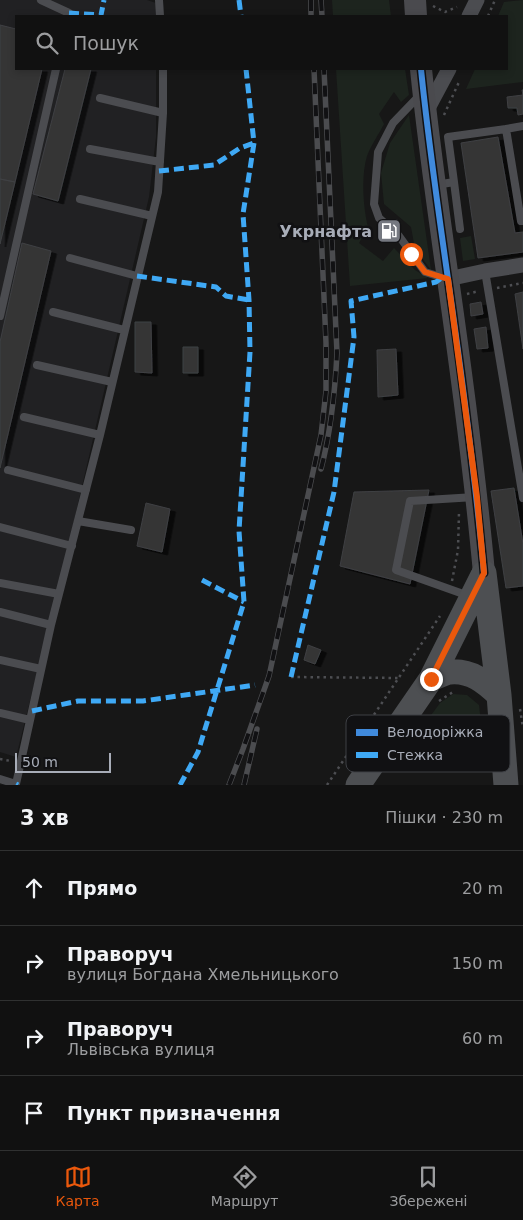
<!DOCTYPE html>
<html lang="uk">
<head>
<meta charset="utf-8">
<style>
  body { margin:0; font-family:"DejaVu Sans",sans-serif; background:#1a1a1a; color:#f1f3f6 }
  .scale { position:absolute; left:15px; bottom:12px; width:96px; box-sizing:border-box; padding-left:5px; border:2px solid #a8adb8; border-top:0; font-size:14px; line-height:18px; white-space:nowrap; color:#a8adb8; -webkit-text-stroke:4px #111113; paint-order:stroke }
  .stop { position:absolute; width:15px; height:15px; margin:-11px; border:4px solid #ea580c; border-radius:50%; background:#fff }
  .stop.end { background:#ea580c; border-color:#fff; box-shadow:0 1px 5px #0008 }
  .list { margin:0; padding:0; list-style:none }
  h2 { display:flex; justify-content:space-between; align-items:center; height:65px; margin:0; padding:0 20px; font-size:21px }
  h2 small { font-size:16px; font-weight:400; color:#9c9d9f }
  .list li { display:grid; grid-template-columns:32px 1fr auto; gap:15px; align-items:center; box-sizing:border-box; height:75px; padding:0 20px; border-top:1px solid #303131 }
  .list b { display:block; font-size:19px; white-space:nowrap }
  .list p { margin:0; font-size:16px; white-space:nowrap; color:#9c9d9f }
  .list em { font-size:16px; font-style:normal; color:#9c9d9f }
  .icon { flex:none; width:28px; height:28px; fill:none; stroke:currentColor; stroke-width:2; stroke-linecap:round; stroke-linejoin:round }
  .map { position:relative; flex:none; width:523px; height:785px; overflow:hidden }
  .search { position:absolute; background:#111; box-shadow:0 2px 8px #0003; left:15px; right:15px; top:15px; height:55px; display:flex; align-items:center; gap:12px; box-sizing:border-box; padding:0 18px; border-radius:0px; color:#9c9d9f; font-size:19px }
  .sheet { height:365px; background:#111 }
  nav { display:flex; justify-content:space-around; align-items:center; box-sizing:border-box; height:70px; border-top:1px solid #303131; background:#111; font-size:14px; color:#9c9d9f }
  nav a { display:grid; justify-items:center; gap:2px }
  nav .on { color:#ea580c }
  .map>svg:first-child { display:block }
  .built { fill:#212123 }
  .green { fill:#1d241e }
  .building { fill:#353536; stroke:#3f4043; filter:url(#shadow) }
  .lines { fill:none; stroke-linecap:round; stroke-linejoin:round }
  .path { stroke:#4d4e52; stroke-width:2.5; stroke-dasharray:2.5 4; stroke-linecap:butt }
  .lane { stroke:#4b4c50; stroke-width:8 }
  .street { stroke:#4b4c50; stroke-width:15 }
  .secondary { stroke:#4a4a4e; stroke-width:22 }
  .primary { stroke:#4d4f52; stroke-width:25 }
  .rail-casing { stroke:#4b4c4f; stroke-width:5.5 }
  .rail { stroke:#111113; stroke-width:4; stroke-dasharray:11; stroke-linecap:butt }
  .quiet { stroke:#3fa9f5; stroke-width:5; stroke-dasharray:10 5; stroke-linecap:butt }
  .cycleway-casing { stroke:#111113; stroke-width:9 }
  .cycleway { stroke:#408adc; stroke-width:6 }
  .route { stroke:#ea580c; stroke-width:6 }
  .labels { text-anchor:middle; stroke-width:5; stroke-linejoin:round; paint-order:stroke }
  .poi-label { font-size:16px; font-weight:bold; fill:#a8adb8; stroke:#111113; text-anchor:end }
  .key { fill:#111113; stroke:#3e4045; stroke-width:1 }
  .key-label { font-size:14px; fill:#a8adb8 }
</style>
</head>
<body>
<div class="map">
<svg width="523" height="785" viewBox="0 0 523 785">
  <defs>
    <filter id="shadow"><feDropShadow dx="5.5" dy="3" stdDeviation="0" flood-color="#0009"/></filter>
  </defs>
  <rect width="100%" height="100%" fill="#171717"/>
  <path class="built" d="M 0,0 L 147,0 L 156,3 L 156,16 L 16,16 L 16,69 L 156,69 L 156,137 L 149,197 L 61,577 L 16,757 L 0,752 Z"/>
  <path class="green" d="M 332,0 L 389,0 L 391,16 L 333,16 Z
    M 523,0 L 523,82 L 466,89 L 475,69 L 507,69 L 507,16 L 498,16 L 504,2 Z
    M 336,69 L 405,69 L 409,95 L 401,102 L 394,92 L 379,114 L 384,124 C 379,134 371,145 367,156 C 361,176 363,207 368,227 L 359,243 L 383,261 L 394,248 L 415,270 L 428,278 L 350,286 Z
    M 409,115 L 431,270 L 415,249 L 411,227 L 384,204 L 381,173 L 390,143 Z
    M 471,236 L 475,259 L 463,261 L 460,238 Z
    M 453,694 L 467,695 L 479,705 L 482,732 L 426,722 L 440,703 Z"/>
  <path class="building" d="M 0,25 L 16,29 L 16,69 L 42,69 L 15,182 L 0,179 Z
    M 65,69 L 91,69 L 58,201 L 33,194 Z
    M 522,90 L 523,90 L 523,114 L 518,115 L 517,108 L 508,108 L 507,97 L 523,95 Z
    M 498,137 L 515,233 L 523,232 L 523,252 L 478,258 L 461,143 Z
    M 0,179 L 15,182 L 0,244 Z
    M 22,243 L 51,251 L 0,468 L 0,342 Z
    M 523,292 L 523,349 L 515,294 Z
    M 481,302 L 483,314 L 471,316 L 470,304 Z
    M 135,322 L 151,322 L 152,373 L 135,372 Z
    M 486,327 L 488,348 L 477,349 L 474,329 Z
    M 183,347 L 198,347 L 198,373 L 183,373 Z
    M 396,349 L 398,395 L 378,397 L 377,350 Z
    M 514,488 L 523,544 L 523,586 L 506,588 L 491,491 Z
    M 429,490 L 410,584 L 340,566 L 354,492 Z
    M 146,503 L 170,509 L 162,552 L 137,546 Z
    M 308,645 L 321,650 L 315,664 L 304,660 Z"/>
  <g class="lines">
    <path class="path" d="M 433,6 L 445,12 L 457,7
      M 488,16 L 495,0
      M 444,115 L 459,82
      M 497,288 L 523,283
      M 467,294 L 479,291
      M 452,581 L 458,550 L 459,512
      M 291,677 L 399,678
      M 439,701 L 453,692
      M 520,709 L 523,728
      M 0,759 L 11,761
      M 327,785 L 440,616"/>
    <path class="lane" d="M 41,0 L 69,13 L 68,16
      M 159,0 L 160,16
      M 419,96 L 393,123 L 378,152 L 374,204 L 379,218 L 399,236 L 425,272 L 444,278
      M 100,98 L 163,113
      M 506,129 L 523,126
      M 90,149 L 160,162
      M 454,182 L 460,229
      M 436,185 L 454,182 L 448,137 L 506,129 L 521,221 L 523,221
      M 80,199 L 152,216
      M 70,258 L 137,276
      M 485,271 L 523,498
      M 53,312 L 124,330
      M 0,316 L 56,69
      M 37,365 L 112,382
      M 24,417 L 100,435
      M 8,470 L 86,490
      M 78,521 L 131,530
      M 0,527 L 72,546
      M 0,583 L 59,594
      M 469,596 L 396,570 L 410,501 L 475,497
      M 0,612 L 51,625
      M 0,660 L 41,669
      M 0,713 L 30,720
      M 0,779 L 16,784 L 51,625 L 100,435 L 158,192 L 163,113 L 163,69"/>
    <path class="street" d="M 469,16 L 477,0
      M 426,112 L 449,69
      M 448,279 L 485,271 L 523,265"/>
    <path class="secondary" d="M 415,0 L 416,16
      M 421,69 C 428,139 438,209 448,279 C 462,377 475,475 484,573"/>
    <path class="primary" d="M 484,573 L 499,695 L 506,785
      M 431,679 C 437,677 444,673 450,672 C 471,670 485,682 499,695
      M 358,785 L 431,679 L 484,573"/>
    <defs>
      <path id="rail" d="M 311,0 L 311,16
        M 321,0 L 322,16
        M 321,469 C 331,431 335,392 337,353 L 324,69
        M 229,785 L 243,749 L 269,676 L 321,435 L 326,391 L 326,343 L 314,69
        M 244,785 L 257,729"/>
    </defs>
    <use href="#rail" class="rail-casing"/>
    <use href="#rail" class="rail"/>
    <path class="quiet" d="M 239,0 L 241,16
      M 69,13 L 101,15 L 104,0
      M 159,171 L 214,165 L 240,148 L 254,143
      M 137,276 L 216,287 L 226,296 L 249,300
      M 202,580 L 244,602
      M 291,677 L 334,492 L 354,337 L 351,301 L 436,282 L 443,277
      M 32,711 L 78,701 L 143,701 L 255,685
      M 16,784 L 18,785
      M 180,785 L 198,752 L 244,602 L 239,531 L 250,352 L 249,300 L 243,214 L 254,143 L 246,69"/>
    <defs>
      <path id="cycleway" d="M 421,69 C 428,139 438,209 448,279 C 462,377 475,475 484,573"/>
    </defs>
    <use href="#cycleway" class="cycleway-casing"/>
    <use href="#cycleway" class="cycleway"/>
  </g>
  <g class="lines">
    <path class="route" d="M 411,254 L 425,272 L 448,279 L 477,497 L 484,573 L 431,679"/>
  </g>
  <defs>
    <symbol id="fuel-square" viewBox="-11 -11 22 22"><rect x="-9" y="-9" width="18" height="18" rx="4" fill="#757880" stroke="#111113"/><path d="M-5.5-6h7V0h2V4h1.3V-2.5L3-4.5l.8-.8L6-3V5H2.5V1h-1V6h-7ZM-4.2-4.7v3.2H.2V-4.7Z" fill="#fff"/></symbol>
  </defs>
  <g fill-rule="evenodd">
    <use href="#fuel-square" x="375" y="217" width="28" height="28"/>
  </g>
  <g class="labels">
    <g class="poi-label">
      <text x="372" y="237">Укрнафта</text>
    </g>
  </g>
  <rect x="346" y="715" width="164" height="57" rx="8" class="key"/>
  <rect x="356" y="729" width="22" height="7" fill="#408adc"/>
  <rect x="356" y="752" width="22" height="6" fill="#3fa9f5"/>
  <g class="key-label">
    <text x="387" y="737">Велодоріжка</text>
    <text x="387" y="760">Стежка</text>
  </g>
</svg>
<div class="scale">50 m</div>
<div class="stop" style="left:411px;top:254px"></div>
<div class="stop end" style="left:431px;top:679px"></div>
<div class="search"><svg class="icon" aria-label="search" viewBox="0 0 24 24"><circle cx="10" cy="10" r="6"/><path d="M15 15l6 6"/></svg>Пошук</div>
</div>
<section class="sheet">
<h2>3 хв<small>Пішки · 230 m</small></h2>
<ul class="list">
<li><svg class="icon" aria-label="ahead" viewBox="0 0 24 24"><path d="M12 20V5M6 11l6-6 6 6"/></svg><div><b>Прямо</b></div><em>20 m</em></li>
<li><svg class="icon" aria-label="right" viewBox="0 0 24 24"><path d="M7 20v-9h11M14 6l5 5-5 5"/></svg><div><b>Праворуч</b><p>вулиця Богдана Хмельницького</p></div><em>150 m</em></li>
<li><svg class="icon" aria-label="right" viewBox="0 0 24 24"><path d="M7 20v-9h11M14 6l5 5-5 5"/></svg><div><b>Праворуч</b><p>Львівська вулиця</p></div><em>60 m</em></li>
<li><svg class="icon" aria-label="arrive" viewBox="0 0 24 24"><path d="M6 21V4h12l-3 4 3 4H6"/></svg><div><b>Пункт призначення</b></div></li>
</ul>
</section>
<nav>
<a class="on"><svg class="icon" aria-label="map" viewBox="0 0 24 24"><path d="M3 6l6-2 6 2 6-2v14l-6 2-6-2-6 2zM9 4v14M15 6v14"/></svg>Карта</a>
<a><svg class="icon" aria-label="directions" viewBox="0 0 24 24"><path d="M12 3l9 9-9 9-9-9zM9 14v-3h6M13 9l2 2-2 2"/></svg>Маршрут</a>
<a><svg class="icon" aria-label="saved" viewBox="0 0 24 24"><path d="M7 4h10v16l-5-4-5 4z"/></svg>Збережені</a>
</nav>
</body>
</html>
